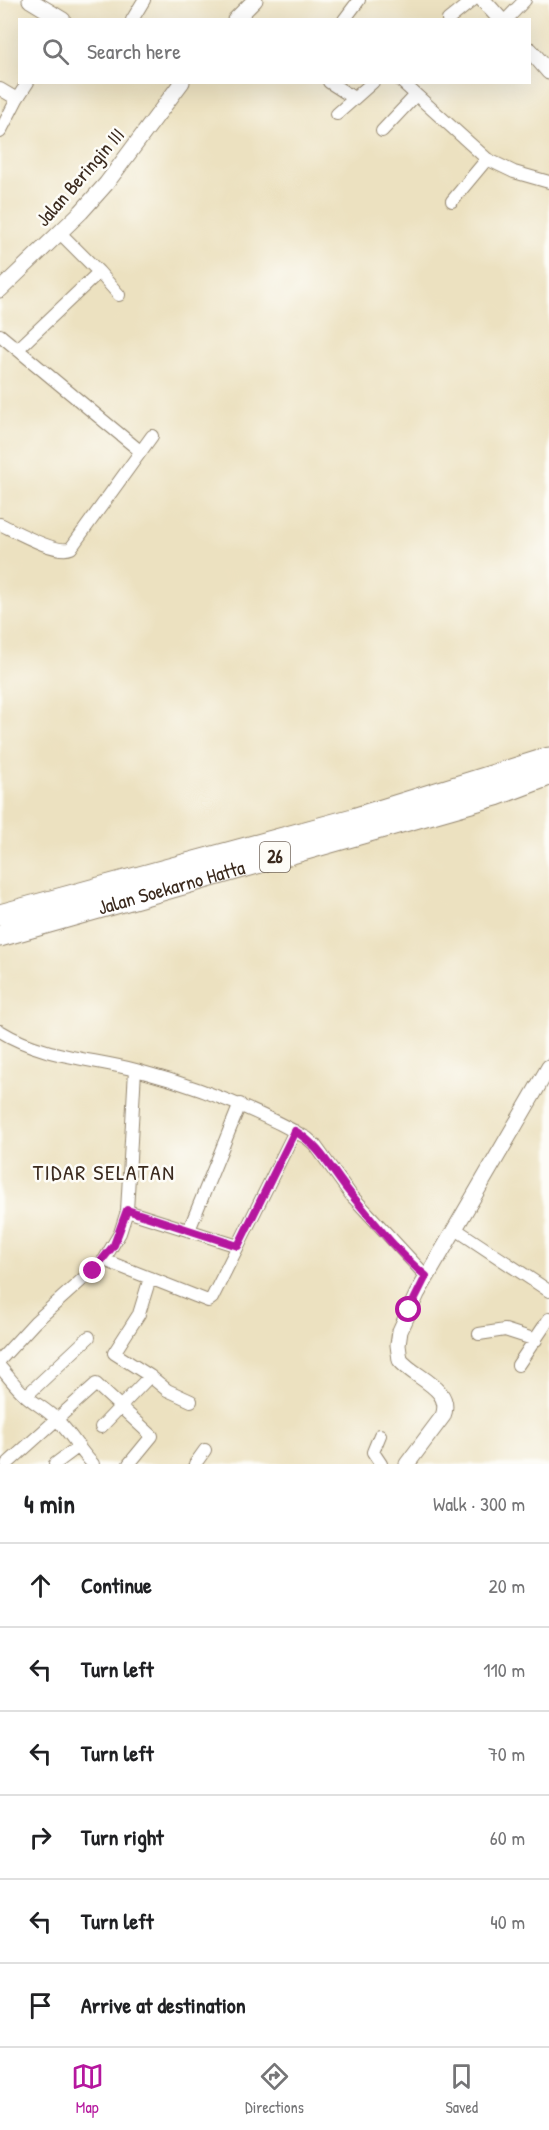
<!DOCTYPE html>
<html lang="en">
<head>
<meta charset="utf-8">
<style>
  body { margin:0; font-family:"Patrick Hand",sans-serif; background:#f2f2f2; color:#202124 }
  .stop { position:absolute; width:18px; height:18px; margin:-14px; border:4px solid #b5179e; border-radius:50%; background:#fff }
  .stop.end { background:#b5179e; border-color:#fff; box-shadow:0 2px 6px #0008 }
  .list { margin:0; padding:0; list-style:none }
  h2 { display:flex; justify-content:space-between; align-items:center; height:78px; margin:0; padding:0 24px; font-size:26px }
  h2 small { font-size:20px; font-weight:400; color:#757577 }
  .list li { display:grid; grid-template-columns:39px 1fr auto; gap:18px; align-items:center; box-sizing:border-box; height:84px; padding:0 24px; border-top:2px solid #e0e0e0 }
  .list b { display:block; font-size:22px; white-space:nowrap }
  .list em { font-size:20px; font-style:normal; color:#757577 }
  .icon { flex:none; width:33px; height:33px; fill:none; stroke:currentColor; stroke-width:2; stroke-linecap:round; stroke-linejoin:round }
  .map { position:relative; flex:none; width:549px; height:1464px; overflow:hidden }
  .search { position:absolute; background:#fff; box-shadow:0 6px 24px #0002; left:18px; right:18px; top:18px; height:66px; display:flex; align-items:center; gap:15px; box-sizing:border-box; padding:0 21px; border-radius:0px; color:#757577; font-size:22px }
  .sheet { height:582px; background:#fff }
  nav { display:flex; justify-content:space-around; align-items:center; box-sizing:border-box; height:84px; border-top:2px solid #e0e0e0; background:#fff; font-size:16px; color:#757577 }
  nav a { display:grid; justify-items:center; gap:3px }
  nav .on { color:#b5179e }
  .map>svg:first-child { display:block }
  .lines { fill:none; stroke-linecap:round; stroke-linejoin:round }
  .minor-casing { stroke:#94866f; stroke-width:14 }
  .tertiary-casing { stroke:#94866f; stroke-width:17 }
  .trunk-casing { stroke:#94866f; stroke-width:23 }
  .minor { stroke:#fff; stroke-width:12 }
  .tertiary { stroke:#fff; stroke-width:15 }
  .trunk { stroke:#fff; stroke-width:21 }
  .route { stroke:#b5179e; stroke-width:8 }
  .labels { text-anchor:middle; stroke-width:5; stroke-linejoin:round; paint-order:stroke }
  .shield { fill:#fdfcf7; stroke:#75695f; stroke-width:1.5 }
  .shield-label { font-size:18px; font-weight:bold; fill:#3b2a1e }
  .street-label { font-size:20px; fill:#3b2a1e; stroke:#fdfcf7 }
  .quarter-label { font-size:22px; letter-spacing:1.5px; fill:#3b2a1e; stroke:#fdfcf7 }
</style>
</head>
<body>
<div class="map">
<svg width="549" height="1464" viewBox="0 0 549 1464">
  <rect width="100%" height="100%" fill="#fdfcf7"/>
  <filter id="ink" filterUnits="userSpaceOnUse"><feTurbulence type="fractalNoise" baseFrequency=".0167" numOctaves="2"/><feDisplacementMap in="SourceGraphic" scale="12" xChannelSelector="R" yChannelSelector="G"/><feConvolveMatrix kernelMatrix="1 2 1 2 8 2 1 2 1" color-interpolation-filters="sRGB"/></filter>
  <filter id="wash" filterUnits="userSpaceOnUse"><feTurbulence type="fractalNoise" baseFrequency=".008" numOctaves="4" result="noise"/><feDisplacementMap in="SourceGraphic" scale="24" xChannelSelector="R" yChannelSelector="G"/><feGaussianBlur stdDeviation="1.35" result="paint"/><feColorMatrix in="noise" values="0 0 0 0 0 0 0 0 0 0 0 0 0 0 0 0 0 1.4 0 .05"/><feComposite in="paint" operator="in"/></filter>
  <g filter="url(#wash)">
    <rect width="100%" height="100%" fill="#ece1c0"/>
  </g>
  <g filter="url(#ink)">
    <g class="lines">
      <defs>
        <path id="minor" d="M 132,20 L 144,0
          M 344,20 L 359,0
          M 448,20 L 473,0
          M 506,20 L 525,0
          M 329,82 L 354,98
          M 402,82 L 487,159 L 514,172 L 549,182
          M 0,89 L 17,99 L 0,132
          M 17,99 L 28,82
          M 337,114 L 373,82
          M 382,131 L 415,96
          M 452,201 L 487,159
          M 99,272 L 119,295
          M 0,335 L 140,451
          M 19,348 L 99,272 L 60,233
          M 0,524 C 15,531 57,555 71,548 L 152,436
          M 0,1031 C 42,1057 89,1058 136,1070 C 196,1086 253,1108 307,1138 L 315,1145 L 351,1195 L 426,1276
          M 127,1211 L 238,1246 L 295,1131
          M 454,1228 L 549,1291
          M 189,1230 L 240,1104
          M 104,1260 L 208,1301 L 212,1298 L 238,1246
          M 479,1334 L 505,1330 L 536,1340
          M 0,1360 L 35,1322 L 104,1260 L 120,1233 L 127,1211 L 135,1070
          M 518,1365 L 549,1319
          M 0,1367 C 8,1376 16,1387 25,1395 C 35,1404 48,1410 58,1421 C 73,1436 79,1450 93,1464
          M 150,1376 L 167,1390 L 191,1401
          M 26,1396 L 89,1337
          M 101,1427 L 150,1376 L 114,1353 L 139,1314 L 150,1278
          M 380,1435 L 373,1452 L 381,1464
          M 7,1464 L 96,1384 L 152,1436 L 129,1464
          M 55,1464 L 79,1446
          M 195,1464 L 205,1450"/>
        <path id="tertiary" d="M 30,0 L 63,20
          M 483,0 L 501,20
          M 235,20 L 255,0
          M 530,50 L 549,72
          M 0,290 L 81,212 L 106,184 L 182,82
          M 407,1464 L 443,1416 C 454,1388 414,1378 400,1360 L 398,1345 L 400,1331 L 417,1294 L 549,1067"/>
        <g id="trunk">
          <path d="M 0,915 L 353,819 L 549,758"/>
          <path id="s1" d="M 0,936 L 496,795 L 549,775"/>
        </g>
      </defs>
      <use href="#minor" class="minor-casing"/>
      <use href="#tertiary" class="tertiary-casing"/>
      <use href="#trunk" class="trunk-casing"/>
      <use href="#minor" class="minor"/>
      <use href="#tertiary" class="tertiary"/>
      <use href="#trunk" class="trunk"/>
    </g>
  </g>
  <g class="lines" filter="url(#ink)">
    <path class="route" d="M 93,1271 L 114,1245 L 127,1210 L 238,1246 L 295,1131 C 320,1146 332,1171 350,1193 C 373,1221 398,1253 426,1276 L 409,1310"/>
  </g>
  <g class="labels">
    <rect class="shield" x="260" y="842" width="30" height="30" rx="4.5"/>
    <g class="shield-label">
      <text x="275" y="863">26</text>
    </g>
    <g class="street-label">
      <text transform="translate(80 177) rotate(-49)" y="7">Jalan Beringin III</text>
      <text dy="7" stroke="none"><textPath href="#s1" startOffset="178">Jalan Soekarno Hatta</textPath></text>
    </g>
    <g class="quarter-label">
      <text x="104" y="1180">TIDAR SELATAN</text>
    </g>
  </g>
</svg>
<div class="stop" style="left:409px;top:1310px"></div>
<div class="stop end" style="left:93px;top:1271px"></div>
<div class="search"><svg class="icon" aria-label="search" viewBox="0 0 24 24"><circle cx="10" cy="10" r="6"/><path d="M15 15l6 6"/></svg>Search here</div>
</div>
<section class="sheet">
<h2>4 min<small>Walk · 300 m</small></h2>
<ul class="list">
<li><svg class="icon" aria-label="ahead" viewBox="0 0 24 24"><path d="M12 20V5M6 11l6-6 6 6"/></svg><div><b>Continue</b></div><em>20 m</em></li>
<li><svg class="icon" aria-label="left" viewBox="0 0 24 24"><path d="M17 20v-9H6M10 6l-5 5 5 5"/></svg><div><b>Turn left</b></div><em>110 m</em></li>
<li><svg class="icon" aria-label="left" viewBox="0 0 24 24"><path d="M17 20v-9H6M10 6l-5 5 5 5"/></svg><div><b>Turn left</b></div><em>70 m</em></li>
<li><svg class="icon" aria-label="right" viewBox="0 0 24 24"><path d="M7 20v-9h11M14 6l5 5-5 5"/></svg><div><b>Turn right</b></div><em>60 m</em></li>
<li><svg class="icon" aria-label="left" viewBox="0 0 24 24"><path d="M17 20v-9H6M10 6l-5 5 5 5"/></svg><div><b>Turn left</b></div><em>40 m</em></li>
<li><svg class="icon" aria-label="arrive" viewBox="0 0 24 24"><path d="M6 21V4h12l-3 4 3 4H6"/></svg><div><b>Arrive at destination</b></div></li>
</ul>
</section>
<nav>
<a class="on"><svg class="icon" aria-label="map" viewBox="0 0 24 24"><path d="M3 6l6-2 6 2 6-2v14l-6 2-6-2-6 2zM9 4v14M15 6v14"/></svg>Map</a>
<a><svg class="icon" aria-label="directions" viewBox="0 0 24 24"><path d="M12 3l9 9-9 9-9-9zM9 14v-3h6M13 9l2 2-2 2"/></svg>Directions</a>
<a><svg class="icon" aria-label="saved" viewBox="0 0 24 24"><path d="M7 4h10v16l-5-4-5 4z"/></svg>Saved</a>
</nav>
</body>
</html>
